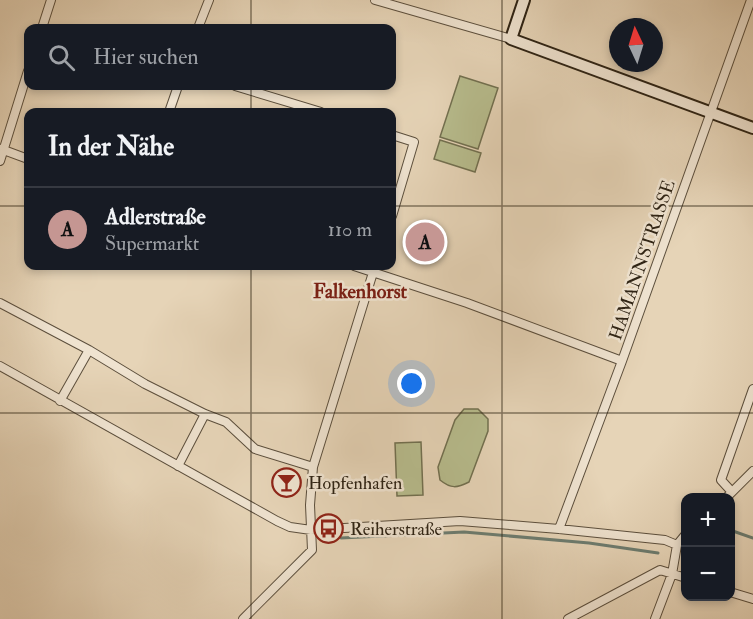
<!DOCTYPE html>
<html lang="de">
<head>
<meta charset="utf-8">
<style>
  body { margin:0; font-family:"IM FELL Double Pica",serif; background:#20242c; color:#f1f3f6 }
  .controls { position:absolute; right:18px; bottom:18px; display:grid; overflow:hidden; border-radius:12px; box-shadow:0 3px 9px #0003 }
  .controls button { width:54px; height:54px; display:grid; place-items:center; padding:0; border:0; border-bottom:2px solid #363941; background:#171b24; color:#f1f3f6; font:30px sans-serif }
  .compass { position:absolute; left:609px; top:18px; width:54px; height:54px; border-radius:50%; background:#171b24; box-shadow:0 3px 9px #0003; rotate:356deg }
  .you { position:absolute; left:412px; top:384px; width:21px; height:21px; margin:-15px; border:4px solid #fff; border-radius:50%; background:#1a73e8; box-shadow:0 0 0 9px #1a73e833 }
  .badge { display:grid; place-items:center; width:39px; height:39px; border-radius:50%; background:#c59692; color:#111; font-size:20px; font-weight:700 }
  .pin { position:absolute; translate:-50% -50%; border:3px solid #fff; box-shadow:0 2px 6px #0006 }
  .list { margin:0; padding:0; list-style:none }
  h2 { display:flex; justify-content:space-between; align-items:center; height:78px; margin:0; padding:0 24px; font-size:26px }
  h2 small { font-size:20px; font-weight:400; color:#9ea1a6 }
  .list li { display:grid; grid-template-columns:39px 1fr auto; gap:18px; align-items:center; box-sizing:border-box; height:84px; padding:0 24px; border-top:2px solid #363941 }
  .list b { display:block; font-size:22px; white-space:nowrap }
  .list p { margin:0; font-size:20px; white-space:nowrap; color:#9ea1a6 }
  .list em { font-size:20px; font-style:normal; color:#9ea1a6 }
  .icon { flex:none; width:33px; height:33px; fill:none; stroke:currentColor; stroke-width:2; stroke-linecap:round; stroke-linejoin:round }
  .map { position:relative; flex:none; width:753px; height:619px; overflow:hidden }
  .search { position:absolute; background:#171b24; box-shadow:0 3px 9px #0003; left:24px; top:24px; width:372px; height:66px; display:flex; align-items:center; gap:15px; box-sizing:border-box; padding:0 21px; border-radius:12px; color:#9ea1a6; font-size:22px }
  .panel { position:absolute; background:#171b24; box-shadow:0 3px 9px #0003; left:24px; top:108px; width:372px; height:162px; border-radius:12px }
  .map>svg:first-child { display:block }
  .green { fill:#b7bc8d; stroke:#727050; stroke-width:1.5 }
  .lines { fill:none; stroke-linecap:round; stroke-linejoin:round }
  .stream { stroke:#6c7c70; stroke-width:3 }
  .street-casing { stroke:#5c4f3d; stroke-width:10 }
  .secondary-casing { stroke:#2e2314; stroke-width:14 }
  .street { stroke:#efe3d0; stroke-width:8 }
  .secondary { stroke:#efe3d0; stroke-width:10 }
  .grid { fill:none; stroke:#2e2314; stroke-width:1.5; stroke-opacity:0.55 }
  .labels { text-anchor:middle; stroke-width:5; stroke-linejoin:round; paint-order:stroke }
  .street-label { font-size:18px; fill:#2e2314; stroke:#efe3d0 }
  .poi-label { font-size:18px; fill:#2e2314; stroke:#efe3d0; text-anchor:start }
  .neighbourhood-label { font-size:20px; font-weight:bold; fill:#7a1f14; stroke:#efe3d0 }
</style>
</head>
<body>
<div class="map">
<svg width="753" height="619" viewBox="0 0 753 619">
  <rect width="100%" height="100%" fill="#e6d4b7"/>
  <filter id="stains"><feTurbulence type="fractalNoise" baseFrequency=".00333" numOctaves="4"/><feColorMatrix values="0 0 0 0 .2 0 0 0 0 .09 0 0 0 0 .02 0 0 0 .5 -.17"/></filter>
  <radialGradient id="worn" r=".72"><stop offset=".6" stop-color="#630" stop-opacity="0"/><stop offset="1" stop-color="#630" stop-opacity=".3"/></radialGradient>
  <path class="green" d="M 460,76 L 498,88 L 478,149 L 440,137 Z
    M 440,140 L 481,153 L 475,172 L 434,159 Z
    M 464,409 L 478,409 L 488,419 L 488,431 L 469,482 C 457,488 451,489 440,480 L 438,467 L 455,420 Z
    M 421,442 L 423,495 L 397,496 L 395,443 Z"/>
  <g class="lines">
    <path class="stream" d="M 730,530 L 753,538
      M 341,538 L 464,532 L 589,543 L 658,553"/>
    <defs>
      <path id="street" d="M 375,0 L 511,39
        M 42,28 L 51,0
        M 198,28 L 209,0
        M 235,86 L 321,112
        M 169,112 L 178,86
        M 392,135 L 414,142 L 392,216
        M 1,149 L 28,159
        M 0,161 L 28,71
        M 354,266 L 467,303 L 622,361
        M 0,303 L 89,350 L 145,384 L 205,414 L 226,422 L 255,449 L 313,467
        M 0,366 L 277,521 L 290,527 L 311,530 L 460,521 L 559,529 L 665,540 L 677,545
        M 60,401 L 89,350
        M 178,466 L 205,414
        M 732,492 L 721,480 L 753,389
        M 726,498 L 753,471
        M 559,529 L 622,361 L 751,0
        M 730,592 L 753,599
        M 243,619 L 312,550 L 310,505 L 313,467 L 375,266
        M 568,619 L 660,570 L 686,578
        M 655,619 L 672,574 L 677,545 L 686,534"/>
      <path id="secondary" d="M 524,0 L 511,39 L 753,128"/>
    </defs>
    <use href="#street" class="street-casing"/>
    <use href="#secondary" class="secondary-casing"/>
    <use href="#street" class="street"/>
    <use href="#secondary" class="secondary"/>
  </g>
  <path class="grid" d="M 251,0 L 251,28M 502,0 L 502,619M 251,86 L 251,112M 0,206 L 28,206M 392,206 L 753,206M 251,266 L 251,619M 0,413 L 753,413"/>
  <defs>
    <symbol id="bar-ring" viewBox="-11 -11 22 22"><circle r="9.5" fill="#efe3d0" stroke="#8f2418" stroke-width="1.5"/><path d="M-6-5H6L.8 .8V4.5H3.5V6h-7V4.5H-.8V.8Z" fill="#8f2418"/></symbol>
    <symbol id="bus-ring" viewBox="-11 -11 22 22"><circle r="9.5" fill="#efe3d0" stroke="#8f2418" stroke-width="1.5"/><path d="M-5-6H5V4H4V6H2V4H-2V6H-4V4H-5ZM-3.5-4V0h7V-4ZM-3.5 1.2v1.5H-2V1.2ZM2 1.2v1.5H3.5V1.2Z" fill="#8f2418"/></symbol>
  </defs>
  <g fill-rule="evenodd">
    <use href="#bar-ring" x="270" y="466" width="33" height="33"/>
    <use href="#bus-ring" x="312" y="512" width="33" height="33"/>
  </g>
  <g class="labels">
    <g class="street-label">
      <text transform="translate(642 260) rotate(-71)" y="6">HAMANNSTRASSE</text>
    </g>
    <g class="poi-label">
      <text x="308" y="489">Hopfenhafen</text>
      <text x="350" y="535">Reiherstraße</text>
    </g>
    <g class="neighbourhood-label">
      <text x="360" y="298">Falkenhorst</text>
    </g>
  </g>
  <rect width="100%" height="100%" filter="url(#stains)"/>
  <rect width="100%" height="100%" fill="url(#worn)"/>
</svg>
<div class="controls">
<button>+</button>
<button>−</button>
</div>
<svg class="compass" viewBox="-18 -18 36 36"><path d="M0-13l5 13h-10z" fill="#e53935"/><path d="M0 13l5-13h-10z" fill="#9ea1a6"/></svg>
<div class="you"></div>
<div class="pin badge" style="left:425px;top:242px">A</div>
<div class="search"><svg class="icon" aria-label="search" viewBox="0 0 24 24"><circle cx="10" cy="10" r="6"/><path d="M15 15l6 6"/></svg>Hier suchen</div>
<section class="panel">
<h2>In der Nähe<small></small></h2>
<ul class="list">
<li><span class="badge">A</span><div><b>Adlerstraße</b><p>Supermarkt</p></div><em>110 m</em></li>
</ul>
</section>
</div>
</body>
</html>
